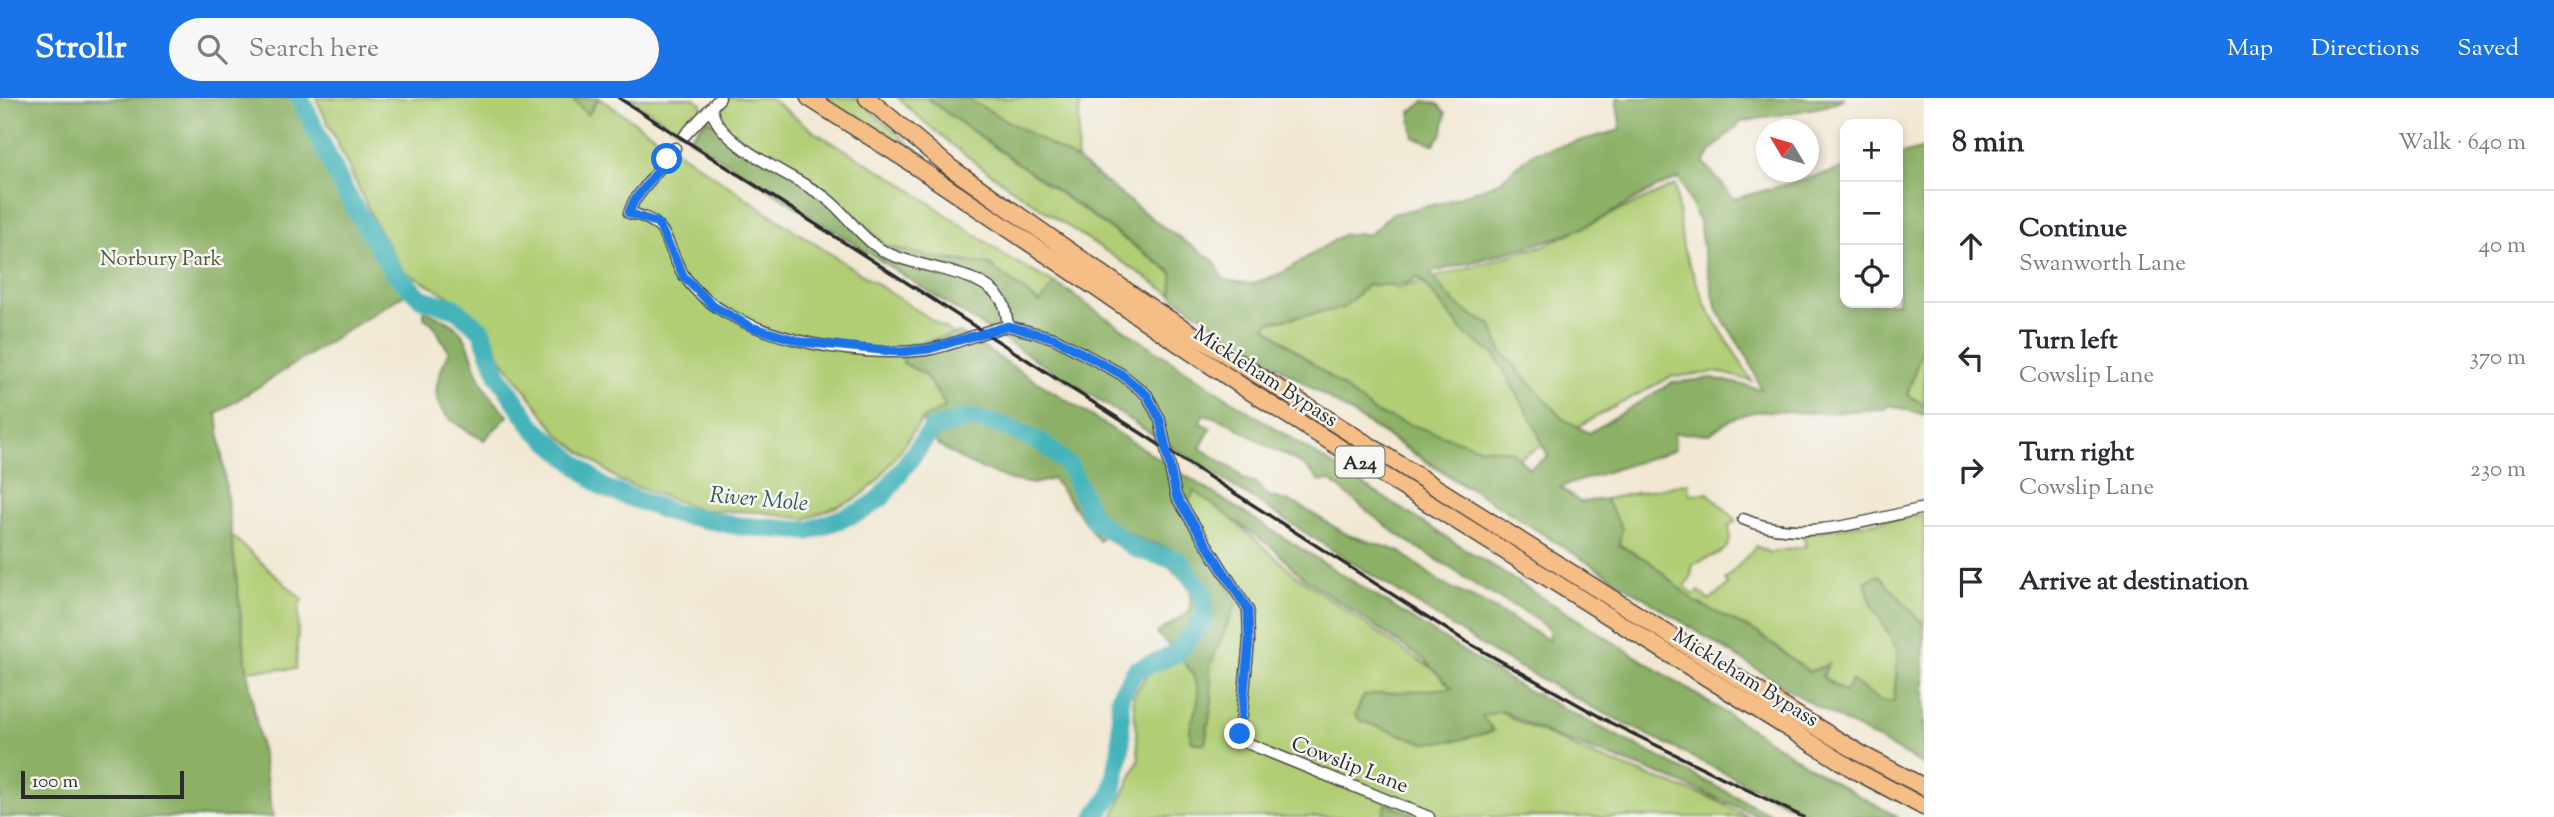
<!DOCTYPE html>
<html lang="en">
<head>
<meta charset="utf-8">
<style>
  body { margin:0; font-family:"Sorts Mill Goudy",serif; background:#f7f7f7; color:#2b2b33 }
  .controls { position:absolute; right:21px; top:21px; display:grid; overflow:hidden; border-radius:14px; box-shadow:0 4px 10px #0003 }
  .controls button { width:63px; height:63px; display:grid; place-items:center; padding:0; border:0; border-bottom:2px solid #e1e1e2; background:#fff; color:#2b2b33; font:35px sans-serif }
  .compass { position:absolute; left:1756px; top:21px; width:63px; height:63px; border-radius:50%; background:#fff; box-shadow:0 4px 10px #0003; rotate:308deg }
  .scale { position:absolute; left:21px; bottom:18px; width:163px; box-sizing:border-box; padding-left:7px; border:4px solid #2b2b2b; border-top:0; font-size:19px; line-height:24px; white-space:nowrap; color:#2b2b2b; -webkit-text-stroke:5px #f6f6f2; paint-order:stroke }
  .stop { position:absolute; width:21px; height:21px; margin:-16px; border:5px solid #1a73e8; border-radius:50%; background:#fff }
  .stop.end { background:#1a73e8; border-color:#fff; box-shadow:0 2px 7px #0008 }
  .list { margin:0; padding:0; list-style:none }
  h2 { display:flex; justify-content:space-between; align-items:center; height:91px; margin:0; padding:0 28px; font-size:30px }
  h2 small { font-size:23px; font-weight:400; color:#7c7c81 }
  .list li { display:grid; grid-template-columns:46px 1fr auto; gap:21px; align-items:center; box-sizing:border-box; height:112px; padding:0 28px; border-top:2px solid #e1e1e2 }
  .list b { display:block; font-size:26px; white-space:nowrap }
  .list p { margin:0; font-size:23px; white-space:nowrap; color:#7c7c81 }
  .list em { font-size:23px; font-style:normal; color:#7c7c81 }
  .icon { flex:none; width:38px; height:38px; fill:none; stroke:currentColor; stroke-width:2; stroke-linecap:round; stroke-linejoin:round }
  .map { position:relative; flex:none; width:1924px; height:719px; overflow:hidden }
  header { display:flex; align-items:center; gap:42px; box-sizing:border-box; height:98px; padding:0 35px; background:#1a73e8; color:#fff }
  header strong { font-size:33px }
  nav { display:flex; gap:38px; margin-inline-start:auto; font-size:24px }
  .search { width:490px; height:63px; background:#f7f7f7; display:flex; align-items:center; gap:18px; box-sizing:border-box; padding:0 24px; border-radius:38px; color:#7c7c81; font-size:26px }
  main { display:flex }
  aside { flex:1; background:#fff }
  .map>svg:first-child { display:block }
  .green { fill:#b1ce75; stroke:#6e7c50; stroke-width:2 }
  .forest { fill:#8cb166; stroke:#5c6e48; stroke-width:2; fill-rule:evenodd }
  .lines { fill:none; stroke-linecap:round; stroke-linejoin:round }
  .river { stroke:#44b4ba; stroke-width:19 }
  .minor-casing { stroke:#494744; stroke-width:13 }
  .trunk-casing { stroke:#494744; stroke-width:19 }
  .minor { stroke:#fff; stroke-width:10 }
  .trunk { stroke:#f6be87; stroke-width:16 }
  .rail { stroke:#2b2b2b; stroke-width:3.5 }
  .route { stroke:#1a73e8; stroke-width:9 }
  .labels { text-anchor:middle; stroke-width:5; stroke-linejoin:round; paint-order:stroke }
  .shield { fill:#f6f6f2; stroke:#686867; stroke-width:2 }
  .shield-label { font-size:19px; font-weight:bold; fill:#2b2b2b }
  .park-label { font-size:21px; fill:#535c41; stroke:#f6f6f2 }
  .street-label { font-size:21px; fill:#2b2b2b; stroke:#f6f6f2 }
  .water-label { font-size:23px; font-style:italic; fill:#345b5d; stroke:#f6f6f2 }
</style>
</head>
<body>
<header>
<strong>Strollr</strong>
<div class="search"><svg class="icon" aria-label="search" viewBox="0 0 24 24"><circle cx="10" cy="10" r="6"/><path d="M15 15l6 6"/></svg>Search here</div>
<nav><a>Map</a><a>Directions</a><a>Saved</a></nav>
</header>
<main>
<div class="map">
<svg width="1924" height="719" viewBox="0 0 1924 719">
  <rect width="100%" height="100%" fill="#f6f6f2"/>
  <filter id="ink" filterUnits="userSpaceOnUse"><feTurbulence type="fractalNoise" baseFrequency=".0143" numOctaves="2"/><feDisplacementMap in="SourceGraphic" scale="14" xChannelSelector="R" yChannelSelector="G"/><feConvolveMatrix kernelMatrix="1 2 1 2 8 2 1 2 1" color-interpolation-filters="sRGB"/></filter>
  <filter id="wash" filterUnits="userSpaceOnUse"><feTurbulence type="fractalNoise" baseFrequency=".00686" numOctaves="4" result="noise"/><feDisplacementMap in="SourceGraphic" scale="28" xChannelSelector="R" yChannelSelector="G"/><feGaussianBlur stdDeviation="1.57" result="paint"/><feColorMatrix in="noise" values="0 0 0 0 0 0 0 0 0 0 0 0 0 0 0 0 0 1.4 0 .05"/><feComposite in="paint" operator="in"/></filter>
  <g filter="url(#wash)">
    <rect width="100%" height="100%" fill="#f1e8d3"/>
    <path class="green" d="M 316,0 L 572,0 L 588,17 L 599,0 L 783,125 L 969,246 L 924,276 L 946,308 L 922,322 L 876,385 L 856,401 L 805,421 L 761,414 L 702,412 L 620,383 L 559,337 L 502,261 L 489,231 L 464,207 L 403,172 L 374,123 Z
      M 630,0 L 694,0 L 702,6 L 701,12 L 678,32 Z
      M 726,0 L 770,0 L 816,35 L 897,82 L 1007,159 L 1073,196 L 1084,247 L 958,213 L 847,138 L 689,40 Z
      M 820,0 L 856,0 L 931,64 L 1072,165 Z
      M 898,0 L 926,0 L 1205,199 L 1187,207 C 1090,140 984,81 898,0 Z
      M 966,0 L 1080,0 L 1077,62 L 975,6 Z
      M 1675,87 L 1683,150 L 1706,208 L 1752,283 L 1719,274 L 1670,279 L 1465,389 L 1213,225 L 1355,154 L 1397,191 L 1545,147 Z
      M 1924,245 L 1924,306 L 1907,298 Z
      M 1165,374 L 1203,396 L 1298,479 L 1412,558 L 1515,622 L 1594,658 L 1713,701 L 1749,719 L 1113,719 L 1139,661 L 1133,598 L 1146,578 L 1188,553 L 1213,514 L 1180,456 L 1145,439 Z
      M 1688,385 L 1690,396 L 1708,395 L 1736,422 L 1729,428 C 1735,457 1715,455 1693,467 L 1690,482 L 1684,487 L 1694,497 L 1699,493 L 1709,503 L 1728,487 L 1725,482 L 1756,448 L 1770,455 L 1806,448 L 1803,436 L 1924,416 L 1924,527 L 1879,477 L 1898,553 L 1895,603 L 1881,603 L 1852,583 L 1845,594 L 1822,578 L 1828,568 L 1809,574 L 1758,535 L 1695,504 L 1649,463 L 1619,447 L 1605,401 Z
      M 231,437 L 303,502 L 299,507 L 296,571 L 247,572 Z"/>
    <path class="forest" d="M 0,0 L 292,0 C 325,68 358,136 406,195 L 217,315 L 247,571 L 273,719 L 0,719 Z
      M 572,0 L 598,0 L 588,17 Z
      M 926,0 L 966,0 L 1077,62 L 1159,126 L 1214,163 L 1224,182 L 1252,186 L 1282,175 L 1344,136 L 1370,136 L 1392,116 L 1445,104 L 1499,84 L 1533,55 L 1621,32 L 1616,0 L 1845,0 L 1826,8 L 1741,24 L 1711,53 L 1704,65 L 1734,101 L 1845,70 L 1845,205 L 1898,205 L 1898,57 L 1924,50 L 1924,245 L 1907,297 L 1924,306 L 1924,317 L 1890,307 L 1884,311 C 1862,312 1840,314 1818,315 C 1775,315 1746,304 1710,336 L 1674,335 L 1675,352 L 1560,389 L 1580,404 L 1605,401 L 1622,430 L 1619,447 L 1649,463 L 1695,504 L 1758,535 L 1809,574 L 1829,566 L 1822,578 L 1844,594 L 1852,583 L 1881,603 L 1894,603 L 1898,553 L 1871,504 L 1865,483 L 1879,477 L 1924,527 L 1924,667 L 1807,603 L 1233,240 L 1172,197 L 1172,174 ZM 1679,80 L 1699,123 L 1704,157 L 1717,212 L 1749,262 L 1761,291 L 1712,280 L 1671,285 L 1589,335 L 1562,320 L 1501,253 L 1492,227 C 1465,215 1446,201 1431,175 C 1478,162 1526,151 1572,134 C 1609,120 1641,94 1679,80 ZM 1419,180 L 1466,237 L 1495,257 L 1534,326 L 1548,359 L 1529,370 L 1511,353 L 1477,349 L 1376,315 L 1266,229 L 1270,224 L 1343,210 L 1368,187 L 1401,187 Z
      M 1425,3 L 1438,6 L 1446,15 L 1443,34 L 1434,46 L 1414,39 L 1410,14 Z
      M 707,22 L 730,32 L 781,67 L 803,78 L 835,100 L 886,148 L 937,160 L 988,166 L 1040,205 L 1055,185 C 1309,358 1573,516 1832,683 L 1898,719 L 1813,719 L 1588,607 L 1492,554 L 689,40 ZM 1203,316 C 1228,321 1244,335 1266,347 C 1287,359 1305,364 1320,384 L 1330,382 C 1348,397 1366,413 1385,427 C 1412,448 1443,464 1471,484 C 1498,503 1523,508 1549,532 L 1549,542 L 1480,503 L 1444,487 L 1399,453 L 1348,437 L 1298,407 L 1264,396 L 1257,385 L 1242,381 L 1239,375 L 1200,350 L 1211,330 L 1200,325 Z
      M 424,213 C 478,231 463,250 486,292 C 492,301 501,310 508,318 L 484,342 C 437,317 424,305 449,254 L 433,226 L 424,220 Z
      M 960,235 L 1515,586 L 1776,719 L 1761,719 L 1662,677 L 1552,638 L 1502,613 L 1482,618 L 1494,633 L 1459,642 L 1425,645 L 1361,623 L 1355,617 L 1364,597 L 1452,590 L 1424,562 L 1303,479 L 1273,450 L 1194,393 L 1183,418 L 1223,476 L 1236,505 L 1210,568 L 1212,604 L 1205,646 L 1192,644 C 1186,627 1195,620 1198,603 C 1202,575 1173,554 1157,535 L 1190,513 L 1191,490 L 1168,468 L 1171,451 L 1142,442 L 1114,427 L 1099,443 L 1053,381 L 1033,386 L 1011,382 L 968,365 L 938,347 L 922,322 L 946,308 L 924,276 L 903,265 L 904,248 Z
      M 1386,705 L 1418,719 L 1383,719 Z"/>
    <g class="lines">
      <path class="river" d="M 300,0 L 344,92 L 393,173 L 422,201 L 454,210 L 481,232 L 499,279 L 534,330 L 604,390 L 673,415 L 739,428 L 808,433 L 862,413 L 881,400 L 932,331 L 970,320 L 1001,327 L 1044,346 L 1070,369 L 1094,422 L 1137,451 L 1179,463 L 1204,496 L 1204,521 L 1176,556 L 1136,572 L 1120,598 L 1121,647 L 1112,696 L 1095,719"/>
    </g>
  </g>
  <g filter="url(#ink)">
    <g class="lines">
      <defs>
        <path id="minor" d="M 712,11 C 717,48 797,78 826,100 C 846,115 859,138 880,151 C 913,172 988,170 1004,207 C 1006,213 1007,221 1008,228 L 1054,240 L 1121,276 L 1147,297 L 1160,322 L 1176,398 L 1248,512 L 1249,543 L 1240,636 L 1242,643 L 1429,719
          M 685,37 L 720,0
          M 675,50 L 634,103 L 629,115 C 673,123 664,149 685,179 C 727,240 857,261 926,252 C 954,248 980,233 1008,228
          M 1743,421 C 1801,446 1865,423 1924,410"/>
        <path id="trunk" d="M 809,0 L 908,63 L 1246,291 L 1856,673 L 1924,709
          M 867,0 L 951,70 L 1150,209 L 1800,619 L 1863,657 L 1924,689"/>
      </defs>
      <use href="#minor" class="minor-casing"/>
      <use href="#trunk" class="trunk-casing"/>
      <use href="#minor" class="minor"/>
      <use href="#trunk" class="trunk"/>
      <path class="rail" d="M 619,0 L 1465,543 L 1611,625 L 1803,719"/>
    </g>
  </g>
  <g class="lines" filter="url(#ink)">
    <path class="route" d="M 667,61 L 634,103 L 629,115 L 658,125 L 684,179 L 713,208 L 751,229 L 802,244 L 901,254 L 929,251 L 1008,228 L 1054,240 L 1121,276 L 1147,297 L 1160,322 L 1176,398 L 1248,512 L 1249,543 L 1240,636"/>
  </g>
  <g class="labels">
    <rect class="shield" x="1335.5" y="348.5" width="49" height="31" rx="5"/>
    <g class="shield-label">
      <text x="1360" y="371">A24</text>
    </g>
    <g class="park-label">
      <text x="161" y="167">Norbury Park</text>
    </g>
    <g class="street-label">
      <text transform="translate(1266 278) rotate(33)" y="7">Mickleham Bypass</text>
      <text transform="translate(1746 579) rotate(32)" y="7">Mickleham Bypass</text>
      <text transform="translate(1350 666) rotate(21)" y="7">Cowslip Lane</text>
    </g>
    <g class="water-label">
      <text transform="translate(759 400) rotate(5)" y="8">River Mole</text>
    </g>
  </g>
</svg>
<div class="controls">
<button>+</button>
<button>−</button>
<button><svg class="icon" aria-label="locate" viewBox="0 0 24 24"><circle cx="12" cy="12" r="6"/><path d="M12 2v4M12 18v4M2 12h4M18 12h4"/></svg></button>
</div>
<svg class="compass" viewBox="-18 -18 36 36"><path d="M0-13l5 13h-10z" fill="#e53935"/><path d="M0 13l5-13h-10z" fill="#7c7c81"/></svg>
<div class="scale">100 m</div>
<div class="stop" style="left:667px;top:61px"></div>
<div class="stop end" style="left:1240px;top:636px"></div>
</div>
<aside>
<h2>8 min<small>Walk · 640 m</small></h2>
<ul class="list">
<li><svg class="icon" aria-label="ahead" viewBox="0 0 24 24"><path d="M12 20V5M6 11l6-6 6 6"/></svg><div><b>Continue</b><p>Swanworth Lane</p></div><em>40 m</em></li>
<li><svg class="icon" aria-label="left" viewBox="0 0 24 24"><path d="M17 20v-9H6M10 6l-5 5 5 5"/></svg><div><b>Turn left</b><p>Cowslip Lane</p></div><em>370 m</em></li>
<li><svg class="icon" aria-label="right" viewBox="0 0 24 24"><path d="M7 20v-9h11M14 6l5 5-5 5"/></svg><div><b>Turn right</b><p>Cowslip Lane</p></div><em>230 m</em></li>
<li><svg class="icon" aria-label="arrive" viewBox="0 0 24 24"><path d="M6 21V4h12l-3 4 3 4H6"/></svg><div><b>Arrive at destination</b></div></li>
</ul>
</aside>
</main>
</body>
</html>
